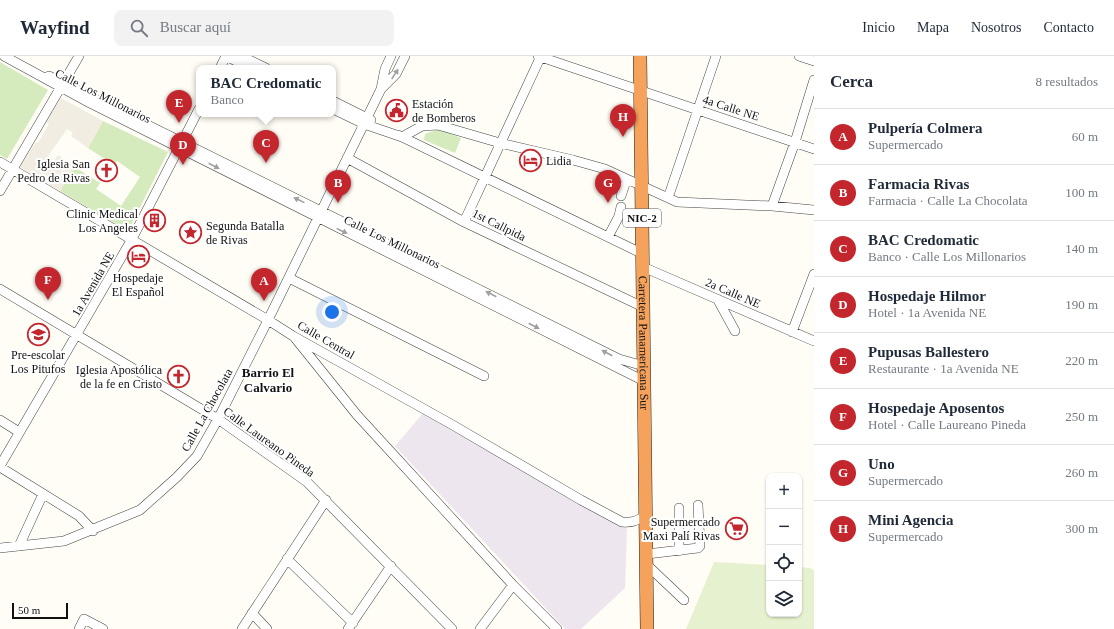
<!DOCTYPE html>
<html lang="es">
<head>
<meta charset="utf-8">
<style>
  body { margin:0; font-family:Georgia,serif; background:#f2f2f3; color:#1f2937 }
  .controls { position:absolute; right:12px; bottom:12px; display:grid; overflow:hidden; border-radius:8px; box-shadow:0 1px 3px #0004 }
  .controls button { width:36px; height:36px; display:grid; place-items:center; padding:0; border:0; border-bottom:1px solid #e0e1e3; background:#fff; color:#1f2937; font:20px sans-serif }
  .scale { position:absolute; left:12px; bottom:10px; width:56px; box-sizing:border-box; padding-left:4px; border:2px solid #111; border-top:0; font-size:11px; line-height:14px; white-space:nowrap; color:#111; -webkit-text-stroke:3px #fff; paint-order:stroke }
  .you { position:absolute; left:332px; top:256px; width:14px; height:14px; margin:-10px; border:3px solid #fff; border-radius:50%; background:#1a73e8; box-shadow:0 0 0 6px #1a73e833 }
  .badge { display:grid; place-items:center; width:26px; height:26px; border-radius:50%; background:#c4262e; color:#fff; font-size:13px; font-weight:700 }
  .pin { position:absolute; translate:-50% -33px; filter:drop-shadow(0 1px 2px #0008) }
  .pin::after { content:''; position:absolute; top:21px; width:14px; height:12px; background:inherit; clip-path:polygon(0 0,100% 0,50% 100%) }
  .popup { position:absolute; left:196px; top:9px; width:140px; height:52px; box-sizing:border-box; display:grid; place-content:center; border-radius:8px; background:#fff; filter:drop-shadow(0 1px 3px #0005); font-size:13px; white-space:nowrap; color:#747a83 }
  .popup b { font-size:15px; color:#1f2937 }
  .popup::after { content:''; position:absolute; left:50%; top:100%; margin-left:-8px; border:8px solid transparent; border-top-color:#fff }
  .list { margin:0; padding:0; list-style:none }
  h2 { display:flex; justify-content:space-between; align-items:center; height:52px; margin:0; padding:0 16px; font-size:17px }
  h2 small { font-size:13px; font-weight:400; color:#747a83 }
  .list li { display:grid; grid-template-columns:26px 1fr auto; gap:12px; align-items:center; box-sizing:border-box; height:56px; padding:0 16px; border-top:1px solid #e0e1e3 }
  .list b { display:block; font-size:15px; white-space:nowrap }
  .list p { margin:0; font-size:13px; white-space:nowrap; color:#747a83 }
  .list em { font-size:13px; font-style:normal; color:#747a83 }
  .icon { flex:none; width:22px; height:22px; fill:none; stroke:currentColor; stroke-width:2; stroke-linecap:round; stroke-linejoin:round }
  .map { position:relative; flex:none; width:814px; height:573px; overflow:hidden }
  header { display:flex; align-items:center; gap:24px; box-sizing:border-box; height:56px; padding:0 20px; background:#fff; border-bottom:1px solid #e0e1e3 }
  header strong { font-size:19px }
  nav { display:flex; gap:22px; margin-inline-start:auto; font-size:14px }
  .search { width:280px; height:36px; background:#f2f2f3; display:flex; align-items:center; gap:10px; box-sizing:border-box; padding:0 14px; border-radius:8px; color:#747a83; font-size:15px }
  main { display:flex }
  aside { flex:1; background:#fff }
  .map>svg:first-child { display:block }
  .industrial { fill:#eee6ef }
  .green { fill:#d5ebbd }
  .pitch { fill:#e6f2cf }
  .plaza { fill:#f1ede2 }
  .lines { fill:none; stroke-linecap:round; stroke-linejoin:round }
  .minor-casing { stroke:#444; stroke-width:10 }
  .highway-casing { stroke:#222; stroke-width:14 }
  .minor { stroke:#fff; stroke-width:9 }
  .highway { stroke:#f5a25d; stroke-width:13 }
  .oneway { fill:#a0a0a0 }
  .labels { text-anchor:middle; stroke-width:4; stroke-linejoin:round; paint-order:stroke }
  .shield { fill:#fff; stroke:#585858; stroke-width:1 }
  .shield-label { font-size:11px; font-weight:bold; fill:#111 }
  .street-label { font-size:12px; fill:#111; stroke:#fff }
  .poi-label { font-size:12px; fill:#111; stroke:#fff; text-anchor:end }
  .neighbourhood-label { font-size:13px; font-weight:bold; fill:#111; stroke:#fff }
</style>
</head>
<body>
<header>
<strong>Wayfind</strong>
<div class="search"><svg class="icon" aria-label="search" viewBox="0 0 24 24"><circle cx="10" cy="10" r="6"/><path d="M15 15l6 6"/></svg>Buscar aquí</div>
<nav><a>Inicio</a><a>Mapa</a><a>Nosotros</a><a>Contacto</a></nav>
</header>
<main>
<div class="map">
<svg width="814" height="573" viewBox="0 0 814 573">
  <rect width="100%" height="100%" fill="#fffdf5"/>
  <path class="industrial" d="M 424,356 L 627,473 L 625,532 L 581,573 L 565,573 L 395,390 Z"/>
  <path class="green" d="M 0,6 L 48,34 L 7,103 L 0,99 Z
    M 103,65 L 168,96 L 128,175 L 60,135 L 75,111 L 100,127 L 96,133 L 121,150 L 140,121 L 117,105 L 114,109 L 88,92 Z
    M 439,73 L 461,82 L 455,97 L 424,84 L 425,78 Z"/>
  <path class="pitch" d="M 714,506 L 769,509 L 769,558 L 799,558 L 799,511 L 810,512 L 814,514 L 814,573 L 686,573 Z"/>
  <path class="plaza" d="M 61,42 L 103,65 L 88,92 L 71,80 L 73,77 L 67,73 L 48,100 L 54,105 L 58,99 L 75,111 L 60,135 L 20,111 L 36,86 L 38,87 L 49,68 L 46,66 Z"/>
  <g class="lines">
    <defs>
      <path id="minor" d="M 4,0 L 90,47 L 644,325
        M 226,0 L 250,12
        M 241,0 L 266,12
        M 538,0 L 814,93
        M 799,0 L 814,5
        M 220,12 L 226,0
        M 49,20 L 619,303 L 644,310
        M 381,33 L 396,18 L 405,0
        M 333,45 L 371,64
        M 333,53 L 364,68 L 402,81 L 422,70 L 438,69 L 500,87 L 573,104 L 605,113 L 677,146 L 772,150 L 814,154
        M 398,79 L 643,198
        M 347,102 L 464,166 L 643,251
        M 0,106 L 268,264 L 293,280 L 451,368 L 581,444 L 622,466 C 632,467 636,465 645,460
        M 0,135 L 79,0
        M 621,140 L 626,125
        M 668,142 L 716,0
        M 772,150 L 795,86 L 814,24
        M 464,166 L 541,0
        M 608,181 L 619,160 L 621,151
        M 643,211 L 814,285
        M 289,222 L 484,320
        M 0,233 L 218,363 L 307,426 L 452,573
        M 718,244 L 735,275
        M 792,276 L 814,218
        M 295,282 L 357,359 L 513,529 L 557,573
        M 0,364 L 19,376
        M 0,410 L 132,183 L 199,53
        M 0,411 L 79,460 L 93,475
        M 19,490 L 43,438
        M 0,492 L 64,485 L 140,454 L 177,421 L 197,400 L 218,363 L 268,264 L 381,33 L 385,13 L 391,0
        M 679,495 L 679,452
        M 647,498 L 698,492 L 700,490 L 698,449
        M 287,503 L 353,567
        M 647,509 L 684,544
        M 252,557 L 267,573
        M 79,573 L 84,563 L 103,573
        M 242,573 L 326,444
        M 348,573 L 391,510
        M 480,573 L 513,529"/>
      <g id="highway">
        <path id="s1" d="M 640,0 L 647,573"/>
      </g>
    </defs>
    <use href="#minor" class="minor-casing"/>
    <use href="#highway" class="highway-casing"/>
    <use href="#minor" class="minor"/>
    <use href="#highway" class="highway"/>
  </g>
  <defs><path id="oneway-solid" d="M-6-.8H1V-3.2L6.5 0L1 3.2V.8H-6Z"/></defs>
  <g class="oneway">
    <use href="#oneway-solid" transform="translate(395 18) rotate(-57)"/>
    <use href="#oneway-solid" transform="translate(214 110) rotate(27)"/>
    <use href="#oneway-solid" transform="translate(299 144) rotate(-154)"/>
    <use href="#oneway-solid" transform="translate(342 175) rotate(26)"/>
    <use href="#oneway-solid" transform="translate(491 238) rotate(-153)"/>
    <use href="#oneway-solid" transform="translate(534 270) rotate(27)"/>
    <use href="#oneway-solid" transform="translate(607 297) rotate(-153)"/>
  </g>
  <defs>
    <symbol id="civic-ring" viewBox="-11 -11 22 22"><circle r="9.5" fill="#fff" stroke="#c4262e" stroke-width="1.5"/><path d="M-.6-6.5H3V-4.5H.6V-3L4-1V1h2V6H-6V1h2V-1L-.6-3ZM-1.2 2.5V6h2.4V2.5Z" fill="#c4262e"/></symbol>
    <symbol id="hotel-ring" viewBox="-11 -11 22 22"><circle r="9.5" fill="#fff" stroke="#c4262e" stroke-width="1.5"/><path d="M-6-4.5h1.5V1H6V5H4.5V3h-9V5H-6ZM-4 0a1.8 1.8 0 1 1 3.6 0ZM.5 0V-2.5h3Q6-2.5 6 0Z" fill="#c4262e"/></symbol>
    <symbol id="church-ring" viewBox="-11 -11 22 22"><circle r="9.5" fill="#fff" stroke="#c4262e" stroke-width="1.5"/><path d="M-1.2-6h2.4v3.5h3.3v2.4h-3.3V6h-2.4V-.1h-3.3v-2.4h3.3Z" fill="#c4262e"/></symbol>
    <symbol id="building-ring" viewBox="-11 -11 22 22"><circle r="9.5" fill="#fff" stroke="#c4262e" stroke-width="1.5"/><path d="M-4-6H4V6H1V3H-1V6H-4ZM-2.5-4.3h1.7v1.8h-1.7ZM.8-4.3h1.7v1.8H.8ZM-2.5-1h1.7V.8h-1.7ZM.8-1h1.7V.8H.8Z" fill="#c4262e"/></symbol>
    <symbol id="sight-ring" viewBox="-11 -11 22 22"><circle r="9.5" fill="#fff" stroke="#c4262e" stroke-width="1.5"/><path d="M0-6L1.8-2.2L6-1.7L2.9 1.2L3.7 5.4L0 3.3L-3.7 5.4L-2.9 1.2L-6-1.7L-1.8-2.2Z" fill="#c4262e"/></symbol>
    <symbol id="school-ring" viewBox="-11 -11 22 22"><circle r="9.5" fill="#fff" stroke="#c4262e" stroke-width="1.5"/><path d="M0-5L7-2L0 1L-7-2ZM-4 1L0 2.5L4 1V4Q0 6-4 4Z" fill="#c4262e"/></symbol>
    <symbol id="supermarket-ring" viewBox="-11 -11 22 22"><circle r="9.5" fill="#fff" stroke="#c4262e" stroke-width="1.5"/><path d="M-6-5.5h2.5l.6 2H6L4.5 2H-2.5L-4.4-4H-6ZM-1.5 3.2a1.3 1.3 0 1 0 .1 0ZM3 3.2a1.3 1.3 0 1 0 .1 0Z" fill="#c4262e"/></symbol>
  </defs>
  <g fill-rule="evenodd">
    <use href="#civic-ring" x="384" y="42" width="25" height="25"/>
    <use href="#hotel-ring" x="518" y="92" width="25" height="25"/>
    <use href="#church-ring" x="94" y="102" width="25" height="25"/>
    <use href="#building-ring" x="142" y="152" width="25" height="25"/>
    <use href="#sight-ring" x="178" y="164" width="25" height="25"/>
    <use href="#hotel-ring" x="126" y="188" width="25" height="25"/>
    <use href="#school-ring" x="26" y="266" width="25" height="25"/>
    <use href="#church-ring" x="166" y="308" width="25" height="25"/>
    <use href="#supermarket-ring" x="724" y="460" width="25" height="25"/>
  </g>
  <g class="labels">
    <rect class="shield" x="623" y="153" width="38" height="18" rx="3"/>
    <g class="shield-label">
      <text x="642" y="166">NIC-2</text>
    </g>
    <g class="street-label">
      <text transform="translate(103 40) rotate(27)" y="4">Calle Los Millonarios</text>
      <text transform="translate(731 52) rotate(18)" y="4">4a Calle NE</text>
      <text transform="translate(499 169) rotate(26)" y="4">1st Callpida</text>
      <text transform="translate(392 186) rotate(26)" y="4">Calle Los Millonarios</text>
      <text transform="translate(93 228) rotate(-60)" y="4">1a Avenida NE</text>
      <text transform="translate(733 237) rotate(23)" y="4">2a Calle NE</text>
      <text transform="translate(326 284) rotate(30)" y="4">Calle Central</text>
      <text dy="4" stroke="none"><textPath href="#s1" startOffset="287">Carretera Panamericana Sur</textPath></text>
      <text transform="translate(207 354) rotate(-61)" y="4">Calle La Chocolata</text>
      <text transform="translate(269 386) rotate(36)" y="4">Calle Laureano Pineda</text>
    </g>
    <g class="poi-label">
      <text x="412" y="52" text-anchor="start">Estación<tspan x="412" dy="14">de Bomberos</tspan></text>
      <text x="546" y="109" text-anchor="start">Lidia</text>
      <text x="90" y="112">Iglesia San<tspan x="90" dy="14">Pedro de Rivas</tspan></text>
      <text x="138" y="162">Clinic Medical<tspan x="138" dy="14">Los Angeles</tspan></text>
      <text x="206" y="174" text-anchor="start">Segunda Batalla<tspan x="206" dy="14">de Rivas</tspan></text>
      <text x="138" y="226" text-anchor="middle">Hospedaje<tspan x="138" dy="14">El Español</tspan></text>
      <text x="38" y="303" text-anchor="middle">Pre-escolar<tspan x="38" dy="14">Los Pitufos</tspan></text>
      <text x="162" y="318">Iglesia Apostólica<tspan x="162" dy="14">de la fe en Cristo</tspan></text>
      <text x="720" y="470">Supermercado<tspan x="720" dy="14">Maxi Palí Rivas</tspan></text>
    </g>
    <g class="neighbourhood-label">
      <text x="268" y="321">Barrio El<tspan x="268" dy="15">Calvario</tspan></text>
    </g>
  </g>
</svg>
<div class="controls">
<button>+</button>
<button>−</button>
<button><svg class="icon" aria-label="locate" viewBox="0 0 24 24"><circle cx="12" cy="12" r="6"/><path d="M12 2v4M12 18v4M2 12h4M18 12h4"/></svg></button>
<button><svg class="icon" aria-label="layers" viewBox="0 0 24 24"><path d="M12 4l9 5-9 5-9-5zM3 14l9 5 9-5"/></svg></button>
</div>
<div class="scale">50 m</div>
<div class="you"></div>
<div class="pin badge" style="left:264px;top:245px">A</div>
<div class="pin badge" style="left:338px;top:147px">B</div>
<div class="pin badge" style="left:266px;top:107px">C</div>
<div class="popup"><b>BAC Credomatic</b>Banco</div>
<div class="pin badge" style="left:183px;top:109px">D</div>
<div class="pin badge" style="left:179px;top:67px">E</div>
<div class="pin badge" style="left:48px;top:244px">F</div>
<div class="pin badge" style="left:608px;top:147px">G</div>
<div class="pin badge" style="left:623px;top:81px">H</div>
</div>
<aside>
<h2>Cerca<small>8 resultados</small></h2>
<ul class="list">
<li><span class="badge">A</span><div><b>Pulpería Colmera</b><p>Supermercado</p></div><em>60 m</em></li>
<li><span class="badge">B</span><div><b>Farmacia Rivas</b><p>Farmacia · Calle La Chocolata</p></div><em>100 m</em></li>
<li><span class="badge">C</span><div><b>BAC Credomatic</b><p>Banco · Calle Los Millonarios</p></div><em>140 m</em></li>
<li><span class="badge">D</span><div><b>Hospedaje Hilmor</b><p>Hotel · 1a Avenida NE</p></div><em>190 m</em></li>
<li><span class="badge">E</span><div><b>Pupusas Ballestero</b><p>Restaurante · 1a Avenida NE</p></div><em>220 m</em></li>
<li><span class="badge">F</span><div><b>Hospedaje Aposentos</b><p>Hotel · Calle Laureano Pineda</p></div><em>250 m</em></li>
<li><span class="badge">G</span><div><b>Uno</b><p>Supermercado</p></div><em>260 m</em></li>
<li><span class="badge">H</span><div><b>Mini Agencia</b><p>Supermercado</p></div><em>300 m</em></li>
</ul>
</aside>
</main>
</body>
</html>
